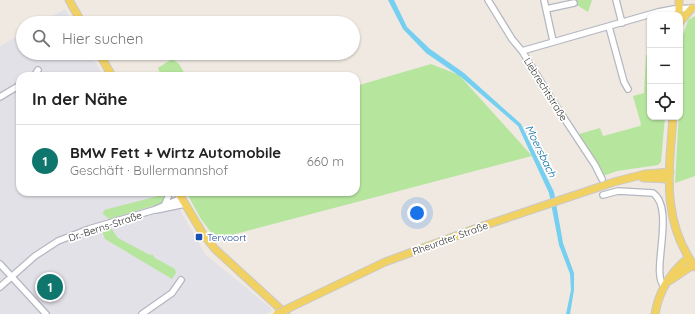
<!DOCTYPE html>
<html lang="de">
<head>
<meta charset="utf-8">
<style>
  body { margin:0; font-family:Quicksand,sans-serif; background:#f2f2f2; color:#222 }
  .controls { position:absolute; right:12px; top:12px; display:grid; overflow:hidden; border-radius:8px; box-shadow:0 1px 3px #0004 }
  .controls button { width:36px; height:36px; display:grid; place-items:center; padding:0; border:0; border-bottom:1px solid #e0e0e0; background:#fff; color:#222; font:20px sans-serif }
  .you { position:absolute; left:417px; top:213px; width:14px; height:14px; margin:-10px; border:3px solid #fff; border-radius:50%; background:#1a73e8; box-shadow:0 0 0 6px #1a73e833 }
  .badge { display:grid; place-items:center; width:26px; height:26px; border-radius:50%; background:#0f766e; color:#fff; font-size:13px; font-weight:700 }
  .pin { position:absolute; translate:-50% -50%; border:2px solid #fff; box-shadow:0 1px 4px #0006 }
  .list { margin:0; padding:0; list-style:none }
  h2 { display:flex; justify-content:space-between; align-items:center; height:52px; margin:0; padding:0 16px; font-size:17px }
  h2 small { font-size:13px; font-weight:400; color:#767676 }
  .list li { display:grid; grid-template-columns:26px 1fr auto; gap:12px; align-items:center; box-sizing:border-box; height:72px; padding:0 16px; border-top:1px solid #e0e0e0 }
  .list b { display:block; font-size:15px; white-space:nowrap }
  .list p { margin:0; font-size:13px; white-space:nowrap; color:#767676 }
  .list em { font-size:13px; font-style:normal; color:#767676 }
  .icon { flex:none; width:22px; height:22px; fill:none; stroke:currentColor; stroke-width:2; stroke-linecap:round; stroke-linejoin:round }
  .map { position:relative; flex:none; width:695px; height:314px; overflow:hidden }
  .search { position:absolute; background:#fff; box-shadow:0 1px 3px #0004; left:16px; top:16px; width:344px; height:44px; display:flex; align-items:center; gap:10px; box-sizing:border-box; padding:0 14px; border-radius:22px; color:#767676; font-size:15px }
  .panel { position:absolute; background:#fff; box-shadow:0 1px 3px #0004; left:16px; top:72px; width:344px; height:124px; border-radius:12px }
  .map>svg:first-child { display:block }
  .industrial { fill:#e3e1e8 }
  .green { fill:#b6e59e }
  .water { fill:#75cff0 }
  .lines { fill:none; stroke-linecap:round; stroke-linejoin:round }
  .minor-casing { stroke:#b4b7c1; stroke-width:8 }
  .major-casing { stroke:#c9c9c9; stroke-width:9 }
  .minor { stroke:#fff; stroke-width:5.5 }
  .major { stroke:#f2d163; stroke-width:7 }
  .major-bridge-casing { stroke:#c9c9c9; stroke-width:9; stroke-linecap:butt }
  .major-bridge { stroke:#f2d163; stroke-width:7 }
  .transit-dot { fill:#1a4fb4; stroke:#fff; stroke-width:1.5 }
  .labels { text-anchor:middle; stroke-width:3.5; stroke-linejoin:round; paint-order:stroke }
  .street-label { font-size:10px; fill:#2e2e2e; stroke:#fff }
  .transit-label { font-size:10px; fill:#164399; stroke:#fff; text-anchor:start }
  .water-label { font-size:11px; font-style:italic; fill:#0d6fa3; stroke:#fff }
</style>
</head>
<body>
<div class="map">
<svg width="695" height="314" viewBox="0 0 695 314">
  <rect width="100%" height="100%" fill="#efe9e1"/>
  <path class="industrial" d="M 65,9 L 73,23 L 40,23 Z
    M 23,33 L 23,53 L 90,53 L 103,76 L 20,76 L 20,192 L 170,192 L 205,254 L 273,310 L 267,314 L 0,314 L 0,46 Z"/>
  <path class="green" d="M 574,0 L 592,0 L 588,12 L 577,5 Z
    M 695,16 L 695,176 L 675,183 L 683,35 L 688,20 Z
    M 650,54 L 650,117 L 665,117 L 661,162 L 658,165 L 617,171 L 603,176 L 579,134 L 600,128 L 603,136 L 640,126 L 641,124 L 633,96 L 644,93 L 646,55 Z
    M 172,59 L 179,64 L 186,76 L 161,76 L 158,68 Z
    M 431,64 L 459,75 L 532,156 L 216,239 L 201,219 L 186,192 L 356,192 L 356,86 Z
    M 165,192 L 167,194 L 166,199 L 159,204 L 109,219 L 103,214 L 104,210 L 158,196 Z
    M 111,228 L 118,238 L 150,255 L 152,254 L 155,258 L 175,269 L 176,273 L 172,279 L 105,239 L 102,231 Z"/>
  <path class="water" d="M 388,0 L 394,0 L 407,27 L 430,49 L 464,73 L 521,124 L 554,192 L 563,243 L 574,273 L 574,290 L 570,314 L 566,314 L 571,290 L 570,274 L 559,245 L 549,193 L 518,126 L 461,77 L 426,53 L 403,29 Z"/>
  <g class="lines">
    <defs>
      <path id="minor" d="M 488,0 L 512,39 L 522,51 L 556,106 L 595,165 L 602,179
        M 544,0 L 553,41
        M 616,0 L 622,23
        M 546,9 L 574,3
        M 609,27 L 624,82 L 628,89
        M 522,51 L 658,12 L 674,9 L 694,8
        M 34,76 L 38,70
        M 0,97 L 20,85
        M 603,195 L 618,191 L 653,193 C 676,209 650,274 664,286
        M 165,204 L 170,192
        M 156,210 L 185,204
        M 0,264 L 46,314
        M 0,287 L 35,256 L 58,241 L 89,229 L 154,210 L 182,198
        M 142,314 L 172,293 L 181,280"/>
      <path id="major" d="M 69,0 L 82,23
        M 679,15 L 679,0
        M 680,22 L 692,8
        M 99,53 L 112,76
        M 673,117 C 669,172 661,220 695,267
        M 643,178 L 669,179
        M 178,192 L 203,234 L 215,249 L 286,314
        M 669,281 L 693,265
        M 293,306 L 385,262 L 480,227 L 614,182 L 645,174 L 670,172
        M 655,314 C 659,290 670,273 688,258"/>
    </defs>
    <use href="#minor" class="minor-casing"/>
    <use href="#major" class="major-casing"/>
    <use href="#minor" class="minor"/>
    <use href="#major" class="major"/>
    <defs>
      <path id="major-bridge" d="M 277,314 L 293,306"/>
    </defs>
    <use href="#major-bridge" class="major-bridge-casing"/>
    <use href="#major-bridge" class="major-bridge"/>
  </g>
  <rect class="transit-dot" x="195" y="233" width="8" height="8" rx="2"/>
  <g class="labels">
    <g class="street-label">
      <text transform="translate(546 89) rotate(58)" y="4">Liebrechtstraße</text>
      <text transform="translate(105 226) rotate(-18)" y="4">Dr.-Berns-Straße</text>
      <text transform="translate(450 238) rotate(-20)" y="4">Rheurdter Straße</text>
    </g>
    <g class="transit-label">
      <text x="207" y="241">Tervoort</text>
    </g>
    <g class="water-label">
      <text transform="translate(541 151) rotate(64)" y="4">Moersbach</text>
    </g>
  </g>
</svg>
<div class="controls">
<button>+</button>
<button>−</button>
<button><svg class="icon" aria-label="locate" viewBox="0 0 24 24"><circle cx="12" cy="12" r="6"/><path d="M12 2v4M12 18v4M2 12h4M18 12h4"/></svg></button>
</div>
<div class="you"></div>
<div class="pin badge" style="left:50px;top:287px">1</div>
<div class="search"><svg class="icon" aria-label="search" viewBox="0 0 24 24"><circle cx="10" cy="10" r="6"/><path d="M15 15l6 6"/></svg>Hier suchen</div>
<section class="panel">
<h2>In der Nähe<small></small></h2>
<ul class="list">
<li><span class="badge">1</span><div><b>BMW Fett + Wirtz Automobile</b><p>Geschäft · Bullermannshof</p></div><em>660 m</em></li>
</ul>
</section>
</div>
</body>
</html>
